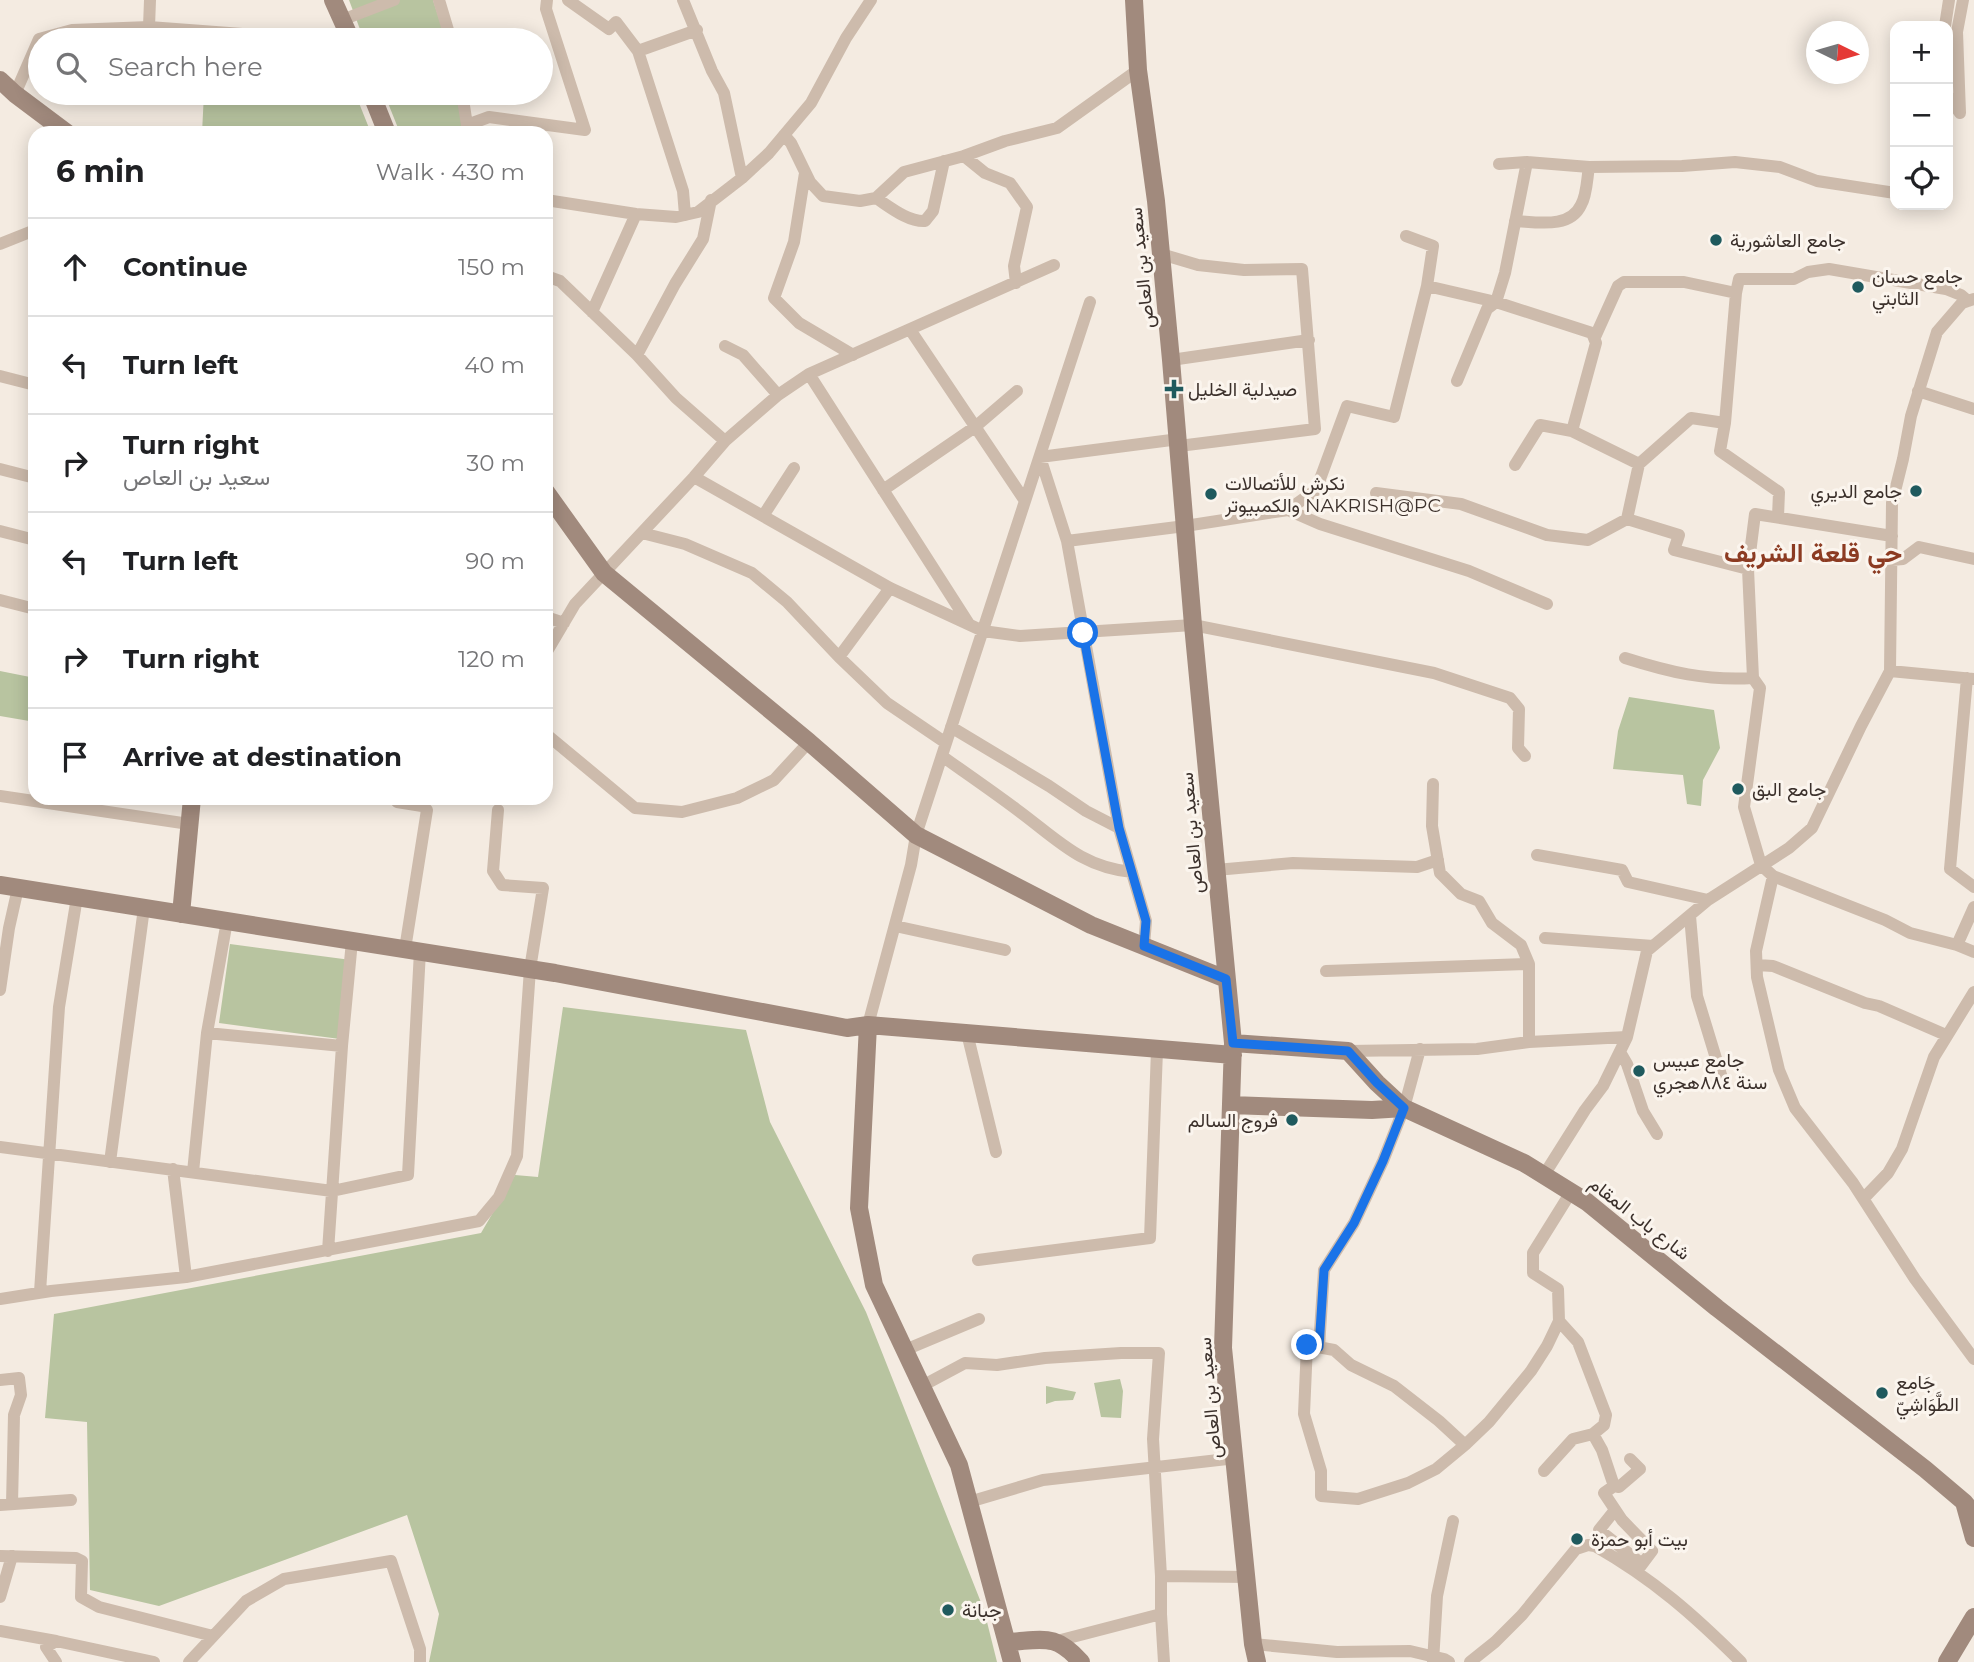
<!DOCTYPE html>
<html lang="en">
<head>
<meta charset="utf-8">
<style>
  body { margin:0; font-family:Montserrat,Vazirmatn,sans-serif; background:#f6f6f6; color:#202124 }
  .controls { position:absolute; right:21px; top:21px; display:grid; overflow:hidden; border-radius:14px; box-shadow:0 4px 18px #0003 }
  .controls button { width:63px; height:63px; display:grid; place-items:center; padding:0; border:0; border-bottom:2px solid #e0e0e0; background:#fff; color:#202124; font:35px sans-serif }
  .compass { position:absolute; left:1806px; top:21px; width:63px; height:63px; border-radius:50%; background:#fff; box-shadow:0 4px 18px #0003; rotate:95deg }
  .stop { position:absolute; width:21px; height:21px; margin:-16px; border:5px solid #1a73e8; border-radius:50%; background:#fff }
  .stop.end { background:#1a73e8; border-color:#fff; box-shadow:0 2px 7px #0008 }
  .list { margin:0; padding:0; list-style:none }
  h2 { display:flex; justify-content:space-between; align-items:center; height:91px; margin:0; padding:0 28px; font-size:30px }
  h2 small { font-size:23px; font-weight:400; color:#757577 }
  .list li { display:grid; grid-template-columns:46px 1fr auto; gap:21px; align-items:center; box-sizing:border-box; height:98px; padding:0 28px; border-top:2px solid #e0e0e0 }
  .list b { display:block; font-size:26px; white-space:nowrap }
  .list p { margin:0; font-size:23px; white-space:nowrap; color:#757577 }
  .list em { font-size:23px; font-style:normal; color:#757577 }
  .icon { flex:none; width:38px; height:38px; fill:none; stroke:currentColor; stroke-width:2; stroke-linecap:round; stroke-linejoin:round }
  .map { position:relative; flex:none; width:1974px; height:1662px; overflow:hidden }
  .search { position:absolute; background:#fff; box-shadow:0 4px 18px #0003; left:28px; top:28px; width:525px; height:77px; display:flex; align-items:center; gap:18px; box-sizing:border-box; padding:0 24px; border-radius:38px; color:#757577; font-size:26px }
  .panel { position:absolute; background:#fff; box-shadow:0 4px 18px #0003; left:28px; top:126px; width:525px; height:679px; border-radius:21px }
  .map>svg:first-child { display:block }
  .green { fill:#b8c4a0 }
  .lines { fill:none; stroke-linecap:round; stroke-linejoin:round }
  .street { stroke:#cdbbac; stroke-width:12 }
  .secondary { stroke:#a18a7d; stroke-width:18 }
  .route { stroke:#1a73e8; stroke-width:9 }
  .poi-dot { fill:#1f5a5e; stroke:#fbf5ee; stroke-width:2.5 }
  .labels { text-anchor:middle; stroke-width:6; stroke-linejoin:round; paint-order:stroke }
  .poi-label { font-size:19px; fill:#3b302b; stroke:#fbf5ee; text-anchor:start }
  .street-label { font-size:19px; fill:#3b302b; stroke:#fbf5ee }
  .district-label { font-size:26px; font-weight:bold; fill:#8c3b22; stroke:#fbf5ee }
</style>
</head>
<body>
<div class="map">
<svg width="1974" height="1662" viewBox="0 0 1974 1662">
  <rect width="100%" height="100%" fill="#f4ebe1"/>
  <path class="green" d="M 349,0 L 433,0 L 446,40 L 364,40 Z
    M 204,93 L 355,93 L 371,133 L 202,133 Z
    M 384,93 L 457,93 L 464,133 L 400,133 Z
    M 0,671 L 35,678 L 35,722 L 0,716 Z
    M 1629,697 L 1714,710 L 1720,748 L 1703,780 L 1701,806 L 1687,804 L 1683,775 L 1613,769 L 1618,731 Z
    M 230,944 L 351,960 L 340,1039 L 219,1023 Z
    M 563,1007 L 746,1030 L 770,1122 L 866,1312 L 984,1610 L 997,1662 L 429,1662 L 439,1614 L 407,1515 L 159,1606 L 90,1590 L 87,1422 L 45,1418 L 54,1314 L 481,1233 L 515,1175 L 538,1177 Z
    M 1120,1379 L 1123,1391 L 1121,1418 L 1101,1417 L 1094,1383 Z
    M 1046,1386 L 1076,1392 L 1073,1400 L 1055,1401 L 1046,1404 Z"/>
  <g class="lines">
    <path class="street" d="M 439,0 L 451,40
      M 568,0 L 609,29 L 616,22 L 638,51 L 683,191 L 685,215
      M 683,0 L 712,71 L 724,93 L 742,178
      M 342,20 L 394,0
      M 1945,26 L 1949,0
      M 149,27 L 150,0
      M 638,51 L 697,30
      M 462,93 L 467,125
      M 15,94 L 39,39 L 72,30 L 149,27 L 321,40
      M 1948,96 L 1960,113 L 1957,32 L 1963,0
      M 468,133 L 467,125 L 489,117 L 585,130 L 546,9 L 547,0
      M 784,135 L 791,143 L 810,182 L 823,196 L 860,201 L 876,198 L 904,172 L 964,156
      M 1499,164 L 1527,162 L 1589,167 L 1682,166 L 1735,162 L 1780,167 L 1817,181 L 1895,193
      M 805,173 L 794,242 L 774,298 L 799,323 L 853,355
      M 876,198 C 890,207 908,222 925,221 L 933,211 L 944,161
      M 546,200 L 636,214 L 676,217 L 698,212 L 742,178 L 769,153 L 811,103 L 846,38 L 871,0
      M 1515,221 C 1537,222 1570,229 1581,205 C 1587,195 1587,178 1589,167
      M 0,244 L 35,230
      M 1161,254 L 1198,265 L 1244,270 L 1302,269 L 1315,429 L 1179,446
      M 546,276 L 560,281 L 637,355 L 676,398 L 725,441
      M 1016,283 L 1014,266 L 1027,207 L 1010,183 L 985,173 L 964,156 L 1005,141 L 1057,128 L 1138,70
      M 1427,286 L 1496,302 L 1592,333 L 1596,343 L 1572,431
      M 1736,293 L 1725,423 L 1720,451 L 1779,492 L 1778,517
      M 592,312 L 636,214
      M 911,331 L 1025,501
      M 1595,337 L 1618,286 L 1624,282 L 1684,282 L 1736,293 L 1739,279 L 1794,279 L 1808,272 L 1829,269 L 1946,289 L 1961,295 L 1968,301
      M 725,346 L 743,355 L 778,395
      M 637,355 L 675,284 L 703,239 L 711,200
      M 1171,360 L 1309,340
      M 809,374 L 969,624
      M 0,376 L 35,385
      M 1457,381 L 1487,309 L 1496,302 L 1505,273 L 1527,162
      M 1918,391 L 1974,409
      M 1639,464 L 1691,418 L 1725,423
      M 1515,465 L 1540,425 L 1572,431 L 1639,464 L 1627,519 L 1679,535 L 1674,550 L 1748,569
      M 0,469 L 35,478
      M 694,477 L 890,588 L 983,631 L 1020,636 L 1193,625 L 1434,673 L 1510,698 L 1519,709 L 1518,748 L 1525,756
      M 883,490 L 975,427 L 1017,391
      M 1376,493 L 1461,504 L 1547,535 L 1588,540 L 1627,519
      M 1288,510 L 1320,524 L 1469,571 L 1547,604
      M 763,516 L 794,468
      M 0,531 L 35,540
      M 642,533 L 685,544 L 752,573 L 787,602 L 839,657 L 887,703 L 946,743
      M 1892,536 L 1755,514 L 1748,569 L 1753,678 L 1760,688 L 1744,807 L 1761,865 L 1773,876 L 1885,920 L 1910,933 L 1957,945 L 1974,952
      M 1067,541 L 1185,526 L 1288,510 L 1316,490 L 1347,406 L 1394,417 L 1427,286 L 1433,246 L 1406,236
      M 1892,560 L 1903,559 L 1919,547 L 1974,559
      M 0,600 L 35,609
      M 546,617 L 564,623
      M 546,653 L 575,604 L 694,477 L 725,441 L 778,395 L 809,374 L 1054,265
      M 839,657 L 890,588
      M 1625,658 C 1669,672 1706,681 1753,678
      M 1890,671 L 1974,679
      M 1967,678 L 1950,869 L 1974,887
      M 951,727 L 1049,786 L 1086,811 L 1119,828
      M 546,734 L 635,808 L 682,812 L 737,798 L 774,780 L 809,742
      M 942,756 C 967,774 992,791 1016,809 C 1056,838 1080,867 1132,872
      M 1433,784 L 1432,826 L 1440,873 L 1461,894 L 1479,901 L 1492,923 L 1521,945 L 1529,964 L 1529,1042
      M 0,796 L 189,824
      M 394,798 L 397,802 L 422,806 L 427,810 L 405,949
      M 1537,855 L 1622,870 L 1628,882 L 1708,900
      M 1216,870 L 1293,863 L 1417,867 L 1438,860
      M 1773,876 L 1756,951 L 1757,977 L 1779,1070 L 1795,1108 L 1853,1183 L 1915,1279 L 1974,1359
      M 1690,916 L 1697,996 L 1722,1078
      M 895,926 L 1005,950
      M 1545,938 L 1653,946
      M 1957,945 L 1974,907
      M 1144,946 L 1146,921 L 1119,828 L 1067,541 L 1040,457 L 1179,439
      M 1757,965 L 1773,966 L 1865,1003 L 1879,1006 L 1946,1035
      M 1326,971 L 1529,964
      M 0,990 L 9,928 L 18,888
      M 868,1025 L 911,865 L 916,835 L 1090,302
      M 207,1033 L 342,1046
      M 967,1033 L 996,1152
      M 1348,1051 L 1477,1049 L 1529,1042 L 1627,1037 L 1647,951 L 1708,900 L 1789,848 L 1812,828 L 1861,726 L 1890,671 L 1892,503 L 1903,459 L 1911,416 L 1937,332 L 1962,303 L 1974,299
      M 1620,1052 L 1627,1064 L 1643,1111 L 1657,1134
      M 0,1147 L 332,1191 L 408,1175 L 420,951
      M 110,1162 L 144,908
      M 173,1169 L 186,1277
      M 193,1172 L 207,1033 L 227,921
      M 1544,1175 L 1585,1110 L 1603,1086 L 1627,1037
      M 1864,1198 L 1888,1173 L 1902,1149 L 1934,1057 L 1974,992
      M 328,1251 L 342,1046 L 352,941
      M 978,1260 L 1150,1238 L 1157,1050
      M 40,1292 L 59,1007 L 77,897
      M 0,1299 L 51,1291 L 186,1277 L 479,1221 L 499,1197 L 517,1156 L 530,969 L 543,888 L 502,885 L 493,871 L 498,810
      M 1559,1321 L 1578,1342 L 1606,1415 L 1604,1425 L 1593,1434 L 1602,1450 L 1614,1486 L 1604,1493 L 1622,1520 L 1652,1551 L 1637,1571
      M 1319,1347 L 1324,1270 L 1354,1223 L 1383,1161 L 1404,1108 L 1420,1049
      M 905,1350 L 979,1319
      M 0,1380 L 19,1378 L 21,1395 L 14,1415 L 12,1504
      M 922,1386 L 965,1363 L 997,1365 L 1045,1358 L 1121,1353 L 1159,1353 L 1153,1439 L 1161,1576 L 1161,1614 L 1057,1641
      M 1465,1445 L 1439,1421 L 1394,1386 L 1351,1365 L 1334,1350 L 1307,1345 L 1304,1414 L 1321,1471 L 1321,1496 L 1358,1499 L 1408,1483 L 1436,1469 L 1465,1445 L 1489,1422 L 1531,1371 L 1547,1346 L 1559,1321 L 1558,1289 L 1533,1273 L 1533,1253 L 1571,1192
      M 1544,1471 L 1573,1439 L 1593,1434
      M 1614,1486 L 1619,1487 L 1640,1469 L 1630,1459
      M 969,1502 L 1043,1480 L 1236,1458
      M 0,1505 L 71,1500
      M 1615,1510 L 1599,1530 L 1642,1564
      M 0,1556 L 76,1558 L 82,1561 L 81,1597 L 99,1607 L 213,1636
      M 1161,1576 L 1248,1577
      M 0,1597 L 12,1556
      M 1161,1614 L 1164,1662
      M 0,1631 L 56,1641
      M 1253,1644 L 1337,1652 L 1410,1651 L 1444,1659 L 1449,1662
      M 56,1662 L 46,1647 L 56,1641 L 154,1662
      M 189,1662 L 246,1601 L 284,1579 L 391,1561 L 420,1649 L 420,1662
      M 1433,1662 L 1437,1596 L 1453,1521
      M 1470,1662 L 1495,1642 L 1522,1615 L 1576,1549 L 1588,1545 L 1595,1546 C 1653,1579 1694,1615 1741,1662"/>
    <path class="secondary" d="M 333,0 L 351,40
      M 1134,0 L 1138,70 L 1156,201 L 1171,360 L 1193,625 L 1233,1043 L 1223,1348 L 1253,1644 L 1257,1662
      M 0,80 L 15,94 L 67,133
      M 371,93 L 387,133
      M 546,492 L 604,573 L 809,742 L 916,835 L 1091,925 L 1226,979
      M 0,885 L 555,973 L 847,1028 L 868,1025 L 1233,1055
      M 181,914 L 192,798
      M 868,1025 L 859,1208 L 874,1285 L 959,1465 L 1012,1662
      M 1233,1043 L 1348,1051 L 1377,1083 L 1404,1108
      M 1231,1105 L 1372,1110 L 1404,1108 L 1524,1163 L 1587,1202 L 1717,1308 L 1925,1469 L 1964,1502 L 1974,1514
      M 1964,1502 L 1974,1538
      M 1008,1642 C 1044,1640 1055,1633 1081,1662
      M 1947,1662 L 1974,1617"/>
  </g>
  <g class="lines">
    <path class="route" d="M 1083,633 L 1119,828 L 1146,921 L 1144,946 L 1226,979 L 1233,1043 L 1348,1051 L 1377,1083 L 1404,1108 L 1383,1161 L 1354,1223 L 1324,1270 L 1319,1347 L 1307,1345"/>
  </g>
  <g class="poi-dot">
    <circle cx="1716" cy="240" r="7"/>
    <circle cx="1858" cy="287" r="7"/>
    <path d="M1170.5 378.5h7v7h7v7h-7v7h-7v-7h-7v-7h7z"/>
    <circle cx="1916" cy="491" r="7"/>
    <circle cx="1211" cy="494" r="7"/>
    <circle cx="1738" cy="789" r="7"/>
    <circle cx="1639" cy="1071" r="7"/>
    <circle cx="1292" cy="1120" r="7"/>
    <circle cx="1882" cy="1393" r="7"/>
    <circle cx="1577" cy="1539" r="7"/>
    <circle cx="948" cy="1610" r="7"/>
  </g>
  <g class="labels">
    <g class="poi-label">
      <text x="1730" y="247">جامع العاشورية</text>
      <text x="1872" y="283">جامع حسان<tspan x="1872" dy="22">الثابتي</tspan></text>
      <text x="1188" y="396">صيدلية الخليل</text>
      <text x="1225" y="490">نكرش للأتصالات<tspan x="1225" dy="22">والكمبيوتر NAKRISH@PC</tspan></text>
      <text x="1902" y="498" text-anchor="end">جامع الديري</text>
      <text x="1752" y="796">جامع البق</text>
      <text x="1653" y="1067">جامع عبيس<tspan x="1653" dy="22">سنة ٨٨٤هجري</tspan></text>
      <text x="1278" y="1127" text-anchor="end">فروج السالم</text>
      <text x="1896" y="1389">جَامِع<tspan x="1896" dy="22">الطَّوَاشِيّ</tspan></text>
      <text x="1591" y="1546">بيت أبو حمزة</text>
      <text x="962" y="1617">جبانة</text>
    </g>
    <g class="street-label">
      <text transform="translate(1141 268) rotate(-96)" y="7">سعيد بن العاص</text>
      <text transform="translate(1191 833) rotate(-95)" y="7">سعيد بن العاص</text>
      <text transform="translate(1640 1218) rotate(38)" y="7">شارع باب المقام</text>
      <text transform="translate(1209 1398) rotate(-95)" y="7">سعيد بن العاص</text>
    </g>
    <g class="district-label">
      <text x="1813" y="562">حي قلعة الشريف</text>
    </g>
  </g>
</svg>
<div class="controls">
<button>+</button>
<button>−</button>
<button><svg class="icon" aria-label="locate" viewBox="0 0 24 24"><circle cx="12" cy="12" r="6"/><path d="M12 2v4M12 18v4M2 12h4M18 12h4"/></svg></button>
</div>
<svg class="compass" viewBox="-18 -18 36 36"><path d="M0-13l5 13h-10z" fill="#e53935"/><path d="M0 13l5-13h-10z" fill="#757577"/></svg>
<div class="stop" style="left:1083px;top:633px"></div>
<div class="stop end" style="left:1307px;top:1345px"></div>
<div class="search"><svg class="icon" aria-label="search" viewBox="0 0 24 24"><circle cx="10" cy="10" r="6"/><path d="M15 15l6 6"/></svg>Search here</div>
<section class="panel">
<h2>6 min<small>Walk · 430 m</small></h2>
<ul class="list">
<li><svg class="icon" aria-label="ahead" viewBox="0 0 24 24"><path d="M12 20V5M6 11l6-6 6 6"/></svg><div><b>Continue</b></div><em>150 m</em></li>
<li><svg class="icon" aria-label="left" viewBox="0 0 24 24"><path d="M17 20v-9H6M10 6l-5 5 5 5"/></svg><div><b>Turn left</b></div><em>40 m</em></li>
<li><svg class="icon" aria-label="right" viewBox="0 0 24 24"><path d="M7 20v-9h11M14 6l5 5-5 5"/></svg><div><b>Turn right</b><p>سعيد بن العاص</p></div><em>30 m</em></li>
<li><svg class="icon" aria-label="left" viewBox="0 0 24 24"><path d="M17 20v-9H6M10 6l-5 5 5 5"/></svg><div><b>Turn left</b></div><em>90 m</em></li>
<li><svg class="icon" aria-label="right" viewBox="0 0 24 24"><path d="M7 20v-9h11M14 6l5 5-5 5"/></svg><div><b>Turn right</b></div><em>120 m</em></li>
<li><svg class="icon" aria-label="arrive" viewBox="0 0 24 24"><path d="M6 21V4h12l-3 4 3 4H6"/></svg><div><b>Arrive at destination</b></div></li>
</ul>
</section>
</div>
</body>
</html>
